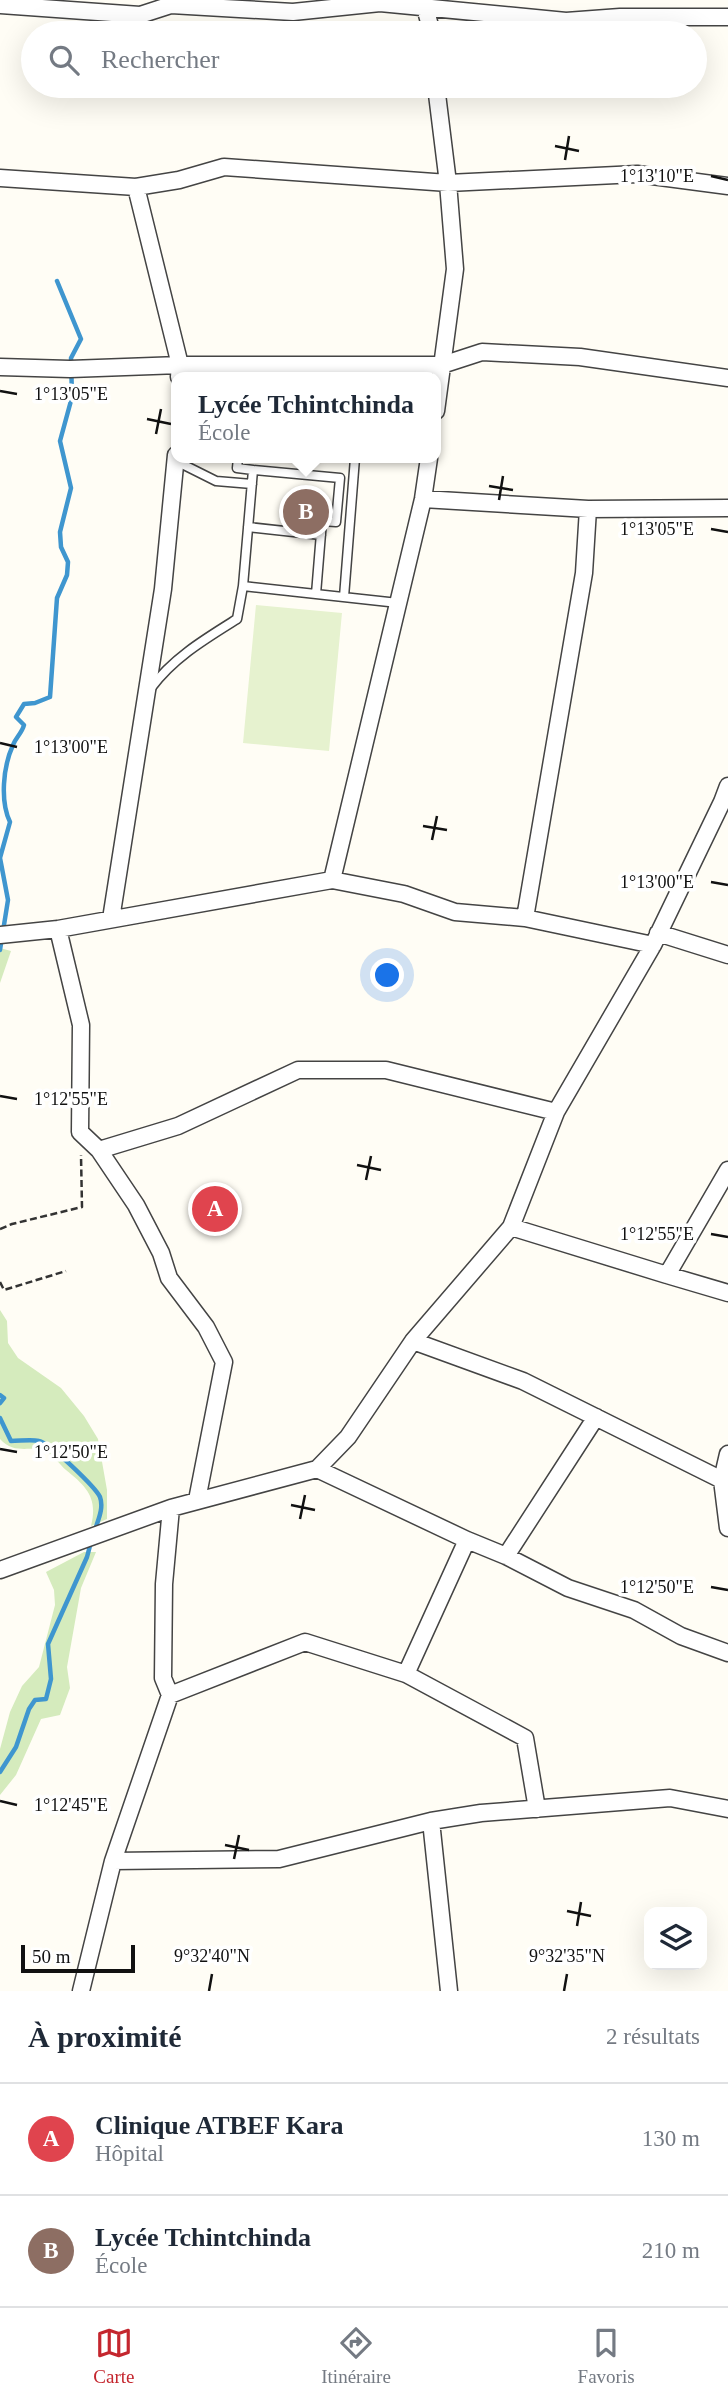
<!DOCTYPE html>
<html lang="fr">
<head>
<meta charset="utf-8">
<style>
  body { margin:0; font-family:Georgia,serif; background:#f6f6f7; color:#1f2937 }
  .controls { position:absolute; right:21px; bottom:21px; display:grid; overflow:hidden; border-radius:14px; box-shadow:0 7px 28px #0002 }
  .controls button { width:63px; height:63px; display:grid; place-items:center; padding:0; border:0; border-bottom:2px solid #e0e1e3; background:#fff; color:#1f2937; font:35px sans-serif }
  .scale { position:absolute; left:21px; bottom:18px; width:114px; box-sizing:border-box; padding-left:7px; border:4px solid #111; border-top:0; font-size:19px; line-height:24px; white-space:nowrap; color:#111; -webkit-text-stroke:5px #fff; paint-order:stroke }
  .you { position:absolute; left:388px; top:976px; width:24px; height:24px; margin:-18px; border:5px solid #fff; border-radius:50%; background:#1a73e8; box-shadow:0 0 0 10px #1a73e833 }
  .badge { display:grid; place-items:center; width:46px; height:46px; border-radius:50%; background:#c4262e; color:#fff; font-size:23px; font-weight:700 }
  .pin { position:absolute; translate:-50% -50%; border:4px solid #fff; box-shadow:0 2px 7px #0006 }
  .popup { position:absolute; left:171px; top:372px; width:270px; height:91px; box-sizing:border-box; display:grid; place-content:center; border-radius:14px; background:#fff; filter:drop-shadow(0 2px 5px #0005); font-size:23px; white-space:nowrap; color:#747a83 }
  .popup b { font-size:26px; color:#1f2937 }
  .popup::after { content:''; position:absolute; left:50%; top:100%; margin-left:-14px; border:14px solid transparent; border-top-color:#fff }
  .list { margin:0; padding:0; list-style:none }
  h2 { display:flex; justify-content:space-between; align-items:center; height:91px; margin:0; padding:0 28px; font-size:30px }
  h2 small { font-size:23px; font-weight:400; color:#747a83 }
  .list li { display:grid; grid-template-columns:46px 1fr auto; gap:21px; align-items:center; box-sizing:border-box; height:112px; padding:0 28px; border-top:2px solid #e0e1e3 }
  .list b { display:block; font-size:26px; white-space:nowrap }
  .list p { margin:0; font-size:23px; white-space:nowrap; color:#747a83 }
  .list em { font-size:23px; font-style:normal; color:#747a83 }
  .icon { flex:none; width:38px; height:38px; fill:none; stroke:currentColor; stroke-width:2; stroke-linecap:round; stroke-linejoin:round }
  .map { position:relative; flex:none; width:728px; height:1991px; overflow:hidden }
  .search { position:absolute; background:#fff; box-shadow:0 7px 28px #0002; left:21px; right:21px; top:21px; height:77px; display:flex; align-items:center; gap:18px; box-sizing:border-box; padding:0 24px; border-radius:38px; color:#747a83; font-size:26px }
  .sheet { height:315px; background:#fff }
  nav { display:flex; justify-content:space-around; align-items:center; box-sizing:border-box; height:98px; border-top:2px solid #e0e1e3; background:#fff; font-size:19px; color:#747a83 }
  nav a { display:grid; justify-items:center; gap:4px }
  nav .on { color:#c4262e }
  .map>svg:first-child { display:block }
  .green { fill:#d5ebbd }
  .pitch { fill:#e6f2cf }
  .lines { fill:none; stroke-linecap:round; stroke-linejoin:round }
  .stream { stroke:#3f96cf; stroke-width:4.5 }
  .service-casing { stroke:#444; stroke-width:11 }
  .minor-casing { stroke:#444; stroke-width:19 }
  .path { stroke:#333; stroke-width:2.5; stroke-dasharray:7 3.5; stroke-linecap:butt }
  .service { stroke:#fff; stroke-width:8 }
  .minor { stroke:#fff; stroke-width:16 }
  .ticks { fill:none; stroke:#111; stroke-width:2.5 }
  .ticks-label { font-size:18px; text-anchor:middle; fill:#111; stroke:#fff; stroke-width:7; stroke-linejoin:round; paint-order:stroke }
</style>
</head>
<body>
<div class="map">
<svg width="728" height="1991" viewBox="0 0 728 1991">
  <rect width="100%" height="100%" fill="#fffdf5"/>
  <path class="green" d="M 0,948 L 11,951 L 0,983 Z
    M 0,1310 L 7,1321 L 8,1343 L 18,1358 L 61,1388 L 84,1416 L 98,1439 L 107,1490 L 107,1519 L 91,1526 C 98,1498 87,1487 66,1470 C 60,1465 54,1455 46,1452 C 30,1444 15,1456 0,1439 Z
    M 84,1552 L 96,1552 L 81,1588 L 67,1667 L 70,1688 L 60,1715 L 41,1719 L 16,1775 L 0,1795 L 0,1749 L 10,1712 L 22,1686 L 39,1667 L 55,1605 L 54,1590 L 46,1572 Z"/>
  <path class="pitch" d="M 256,605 L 342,613 L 329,751 L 243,743 Z"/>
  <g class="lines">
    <path class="stream" d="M 0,950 L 8,900 L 0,858 L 10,822 C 0,801 3,767 13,745 C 16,737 22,733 24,725 L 16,717 L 24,704 L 35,703 L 50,697 L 57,598 L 67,575 L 68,562 L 61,547 L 60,532 L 71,488 L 60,441 L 72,397 L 71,358 L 81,339 L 57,281
      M 0,1395 L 4,1398 L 0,1403
      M 0,1418 L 11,1441 C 20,1441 31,1439 39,1441 C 50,1443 96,1488 100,1497 C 104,1508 98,1520 95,1530
      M 0,1772 L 16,1747 L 29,1709 L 35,1700 L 46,1699 L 51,1679 L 48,1644 L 87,1557 L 91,1542"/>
    <defs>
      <path id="service" d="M 238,458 L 237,468 L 253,470
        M 176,461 L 216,481 L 252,484
        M 248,527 L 321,535
        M 243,586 L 398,603
        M 344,597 L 355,458
        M 151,688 C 173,658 205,639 237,619 L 243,586 L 253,470 L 340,478 L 336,522 L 322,521 L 316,594"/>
      <path id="minor" d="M 423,0 L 432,33
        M 0,5 L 140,15 L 171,5 L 293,12 L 380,3 L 566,21 L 620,17 L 728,17
        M 0,178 L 136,187 L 180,365 L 179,377
        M 136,187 L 179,180 L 224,167 L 448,183 L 637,174 L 728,186
        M 0,367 L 70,369 L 180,365 L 442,365 L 482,352 L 580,357 L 728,378
        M 436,411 L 455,269 L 448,183 L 436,86
        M 423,499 L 588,509 L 728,508
        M 332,880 L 404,894 L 455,912 L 525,918 L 653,945
        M 525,918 L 584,573 L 588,509
        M 111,919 L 163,589 L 176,455
        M 58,929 L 81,1025 L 80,1132 L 99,1150 L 178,1126 L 298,1070 L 386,1070 L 556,1112
        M 658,933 L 728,955
        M 0,935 L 58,929 L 332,880 L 423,499 L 429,458
        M 99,1150 L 136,1205 L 161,1253 L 169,1278 L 206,1327 L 224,1362 L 197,1500
        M 511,1227 L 667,1275 L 728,1170
        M 667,1275 L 728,1293
        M 413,1341 L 523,1381 L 722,1480 L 728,1528
        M 317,1469 L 467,1540 L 506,1556 L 568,1588 L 634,1610 L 681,1636 L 728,1653
        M 722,1480 L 728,1454
        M 506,1556 L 596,1417
        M 0,1570 L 171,1508 L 317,1469 L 348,1437 L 413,1341 L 511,1227 L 556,1112 L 653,945 L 722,802 L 728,786
        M 406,1674 L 467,1540
        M 170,1695 L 305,1642 L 406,1674 L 525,1738 L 537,1809
        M 431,1821 L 449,1991
        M 113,1861 L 279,1859 L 431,1821 L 481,1813 L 670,1798 L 728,1809
        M 81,1991 L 113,1861 L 170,1695 L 163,1678 L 164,1584 L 171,1508"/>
    </defs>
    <use href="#service" class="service-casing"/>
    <use href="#minor" class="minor-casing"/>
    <path class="path" d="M 0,1229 L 12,1224 L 82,1207 L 81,1155
      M 0,1282 L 4,1290 L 66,1271"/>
    <use href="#service" class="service"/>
    <use href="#minor" class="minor"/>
  </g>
  <path class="ticks" d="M 555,146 L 579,151M 565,160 L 569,136M 711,176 L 728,180M 0,391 L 17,394M 147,419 L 171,424M 156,434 L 161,409M 489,486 L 513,490M 499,500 L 503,476M 711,529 L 728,532M 0,743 L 17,747M 423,826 L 447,830M 432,840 L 437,816M 711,882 L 728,885M 0,1096 L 17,1099M 357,1165 L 381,1170M 366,1180 L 371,1156M 711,1234 L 728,1237M 0,1449 L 17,1452M 291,1505 L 315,1510M 300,1519 L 305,1495M 711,1587 L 728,1590M 0,1801 L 17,1805M 225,1845 L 249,1850M 234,1859 L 239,1835M 567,1911 L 591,1916M 577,1926 L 581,1902M 209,1991 L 212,1974M 564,1991 L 567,1974"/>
  <g class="ticks-label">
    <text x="657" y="182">1°13'10"E</text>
    <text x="71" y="400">1°13'05"E</text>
    <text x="657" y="535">1°13'05"E</text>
    <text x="71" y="753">1°13'00"E</text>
    <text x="657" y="888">1°13'00"E</text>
    <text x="71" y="1105">1°12'55"E</text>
    <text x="657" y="1240">1°12'55"E</text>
    <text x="71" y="1458">1°12'50"E</text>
    <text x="657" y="1593">1°12'50"E</text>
    <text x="71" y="1811">1°12'45"E</text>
    <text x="212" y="1962">9°32'40"N</text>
    <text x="567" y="1962">9°32'35"N</text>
  </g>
</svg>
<div class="controls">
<button><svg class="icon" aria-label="layers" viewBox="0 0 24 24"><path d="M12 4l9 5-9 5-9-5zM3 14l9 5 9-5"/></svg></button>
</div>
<div class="scale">50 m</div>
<div class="you"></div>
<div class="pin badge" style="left:215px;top:1209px;background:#e0444e">A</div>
<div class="pin badge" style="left:306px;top:512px;background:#8d6e63">B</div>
<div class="popup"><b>Lycée Tchintchinda</b>École</div>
<div class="search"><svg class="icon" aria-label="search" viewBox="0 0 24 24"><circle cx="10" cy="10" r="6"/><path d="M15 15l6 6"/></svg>Rechercher</div>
</div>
<section class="sheet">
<h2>À proximité<small>2 résultats</small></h2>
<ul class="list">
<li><span class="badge" style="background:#e0444e">A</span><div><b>Clinique ATBEF Kara</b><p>Hôpital</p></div><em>130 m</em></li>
<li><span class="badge" style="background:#8d6e63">B</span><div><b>Lycée Tchintchinda</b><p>École</p></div><em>210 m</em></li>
</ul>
</section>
<nav>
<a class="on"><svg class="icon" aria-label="map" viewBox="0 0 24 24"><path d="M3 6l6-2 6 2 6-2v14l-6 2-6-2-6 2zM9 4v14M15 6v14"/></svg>Carte</a>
<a><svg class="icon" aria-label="directions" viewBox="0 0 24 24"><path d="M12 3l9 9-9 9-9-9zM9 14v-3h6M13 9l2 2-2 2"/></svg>Itinéraire</a>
<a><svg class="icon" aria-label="saved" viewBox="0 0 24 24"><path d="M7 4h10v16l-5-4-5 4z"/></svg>Favoris</a>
</nav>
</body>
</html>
